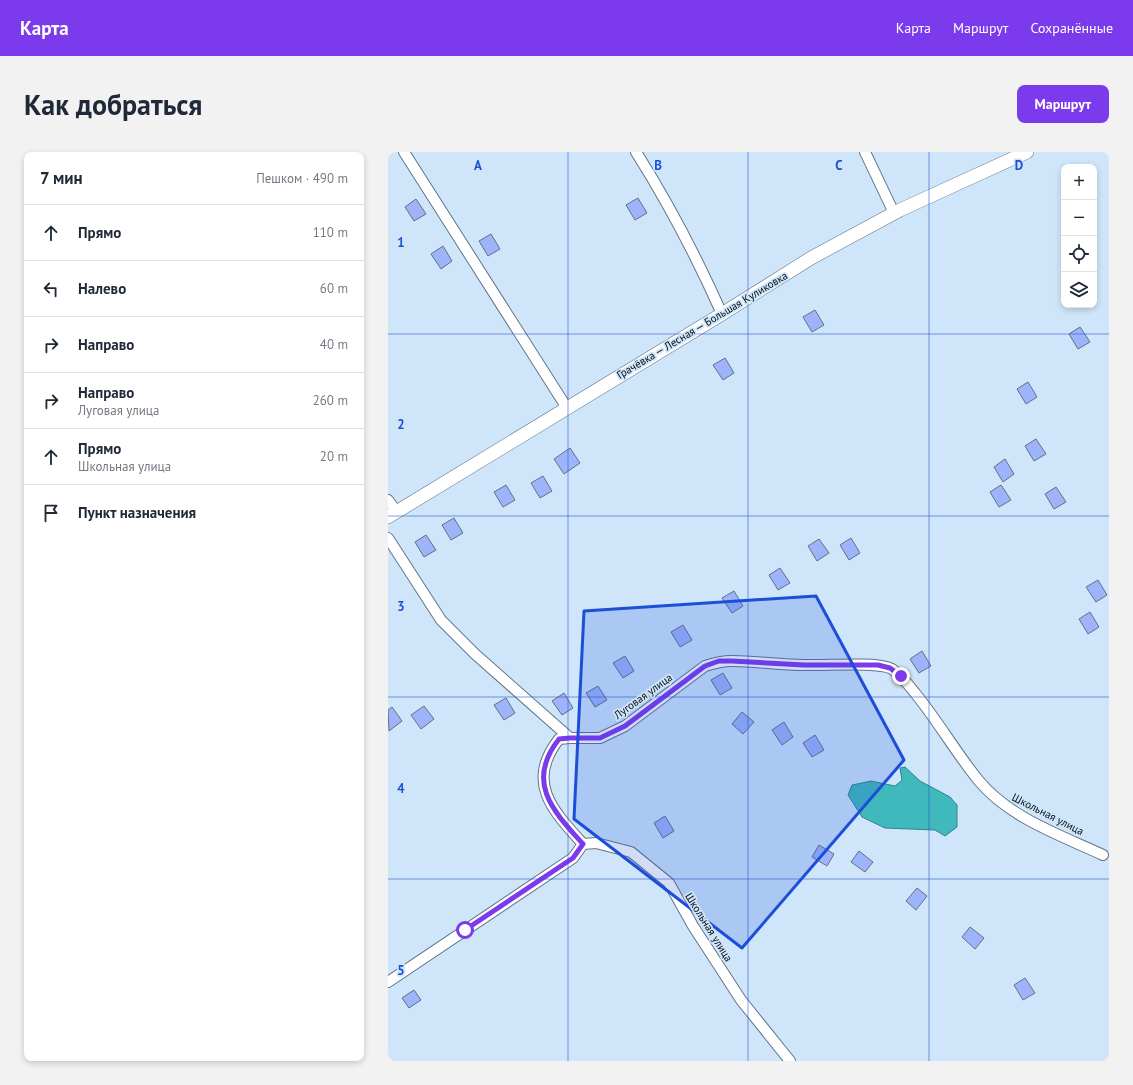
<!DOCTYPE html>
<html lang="ru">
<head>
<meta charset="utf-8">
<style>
  body { margin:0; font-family:"PT Sans",sans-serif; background:#f2f2f3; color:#1f2937 }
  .controls { position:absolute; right:12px; top:12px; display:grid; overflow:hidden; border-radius:8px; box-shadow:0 2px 6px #0003 }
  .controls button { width:36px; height:36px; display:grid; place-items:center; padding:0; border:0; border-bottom:1px solid #e0e1e3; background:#fff; color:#1f2937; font:20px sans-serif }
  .stop { position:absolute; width:12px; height:12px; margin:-9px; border:3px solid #7c3aed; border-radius:50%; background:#fff }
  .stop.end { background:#7c3aed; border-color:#fff; box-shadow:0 1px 4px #0008 }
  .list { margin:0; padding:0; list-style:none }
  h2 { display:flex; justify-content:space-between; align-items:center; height:52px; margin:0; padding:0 16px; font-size:17px }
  h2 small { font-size:13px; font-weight:400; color:#747a83 }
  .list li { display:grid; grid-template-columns:26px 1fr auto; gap:12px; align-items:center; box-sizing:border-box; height:56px; padding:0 16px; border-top:1px solid #e0e1e3 }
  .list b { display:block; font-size:15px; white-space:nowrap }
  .list p { margin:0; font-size:13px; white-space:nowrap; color:#747a83 }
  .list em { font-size:13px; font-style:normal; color:#747a83 }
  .icon { flex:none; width:22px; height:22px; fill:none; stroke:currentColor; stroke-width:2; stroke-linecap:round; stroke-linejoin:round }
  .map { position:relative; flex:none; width:721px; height:909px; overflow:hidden; border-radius:8px }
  header { display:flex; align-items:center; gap:24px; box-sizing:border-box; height:56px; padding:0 20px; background:#7c3aed; color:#fff }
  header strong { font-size:19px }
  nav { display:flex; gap:22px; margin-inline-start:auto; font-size:14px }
  .intro { display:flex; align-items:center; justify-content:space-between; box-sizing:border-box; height:96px; padding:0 24px }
  h1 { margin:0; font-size:28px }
  .button { padding:10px 18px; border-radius:8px; background:#7c3aed; color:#fff; font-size:14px; font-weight:700 }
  main { display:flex; gap:24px; padding:0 24px }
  aside { flex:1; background:#fff; border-radius:8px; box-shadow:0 2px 6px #0003 }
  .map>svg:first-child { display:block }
  .water { fill:#40b9bd; stroke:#2f868a }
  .building { fill:#9db4fb; stroke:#666e85 }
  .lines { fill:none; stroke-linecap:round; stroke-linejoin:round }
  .minor-casing { stroke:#617587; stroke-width:12 }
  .tertiary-casing { stroke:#617587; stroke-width:14 }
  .minor { stroke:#fff; stroke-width:10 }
  .tertiary { stroke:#fff; stroke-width:13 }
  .route { stroke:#7c3aed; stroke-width:5 }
  .marked { fill:#1d4ed8; fill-opacity:0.2; stroke:#1d4ed8; stroke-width:3; stroke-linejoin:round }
  .grid { fill:none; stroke:#1d4ed8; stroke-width:1; stroke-opacity:0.55 }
  .labels { text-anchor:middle; stroke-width:3.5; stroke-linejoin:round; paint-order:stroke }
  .street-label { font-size:11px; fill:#070e14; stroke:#cfe5fa }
  .grid-label { font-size:13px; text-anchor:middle; font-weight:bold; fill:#1d4ed8; stroke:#cfe5fa; stroke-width:3.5; stroke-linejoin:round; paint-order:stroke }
</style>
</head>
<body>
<header>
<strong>Карта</strong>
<nav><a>Карта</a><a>Маршрут</a><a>Сохранённые</a></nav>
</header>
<div class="intro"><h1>Как добраться</h1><a class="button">Маршрут</a></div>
<main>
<aside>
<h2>7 мин<small>Пешком · 490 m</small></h2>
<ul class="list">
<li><svg class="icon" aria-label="ahead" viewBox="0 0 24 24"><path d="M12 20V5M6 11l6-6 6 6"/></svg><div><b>Прямо</b></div><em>110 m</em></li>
<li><svg class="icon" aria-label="left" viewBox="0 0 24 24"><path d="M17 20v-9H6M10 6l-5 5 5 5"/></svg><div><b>Налево</b></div><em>60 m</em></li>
<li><svg class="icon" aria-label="right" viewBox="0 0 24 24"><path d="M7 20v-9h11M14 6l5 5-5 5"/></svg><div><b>Направо</b></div><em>40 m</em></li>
<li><svg class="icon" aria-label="right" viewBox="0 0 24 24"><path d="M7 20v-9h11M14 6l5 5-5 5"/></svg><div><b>Направо</b><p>Луговая улица</p></div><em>260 m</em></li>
<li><svg class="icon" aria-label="ahead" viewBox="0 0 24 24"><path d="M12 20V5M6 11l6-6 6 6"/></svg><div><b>Прямо</b><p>Школьная улица</p></div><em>20 m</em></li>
<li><svg class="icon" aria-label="arrive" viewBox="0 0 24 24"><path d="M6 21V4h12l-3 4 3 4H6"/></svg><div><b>Пункт назначения</b></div></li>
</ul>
</aside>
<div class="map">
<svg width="721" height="909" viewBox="0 0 721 909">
  <rect width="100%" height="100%" fill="#cfe5fa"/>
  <path class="water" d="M 517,615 L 532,629 L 562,645 L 569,653 L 569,675 L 557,684 L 547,678 L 497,676 L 474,665 L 460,643 L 464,633 L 483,629 L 507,634 L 514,628 L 512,616 Z"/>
  <path class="building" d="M 250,46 L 259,61 L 247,68 L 238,53 Z
    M 28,47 L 38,62 L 26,69 L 17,55 Z
    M 103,82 L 112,97 L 100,104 L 91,89 Z
    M 55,94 L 64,109 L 53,117 L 43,102 Z
    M 427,158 L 436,173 L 424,180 L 415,165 Z
    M 692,175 L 702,190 L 690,197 L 681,182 Z
    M 337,206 L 346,221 L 335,228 L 325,213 Z
    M 640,230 L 649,245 L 638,252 L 629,237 Z
    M 648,287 L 658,302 L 646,309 L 637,294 Z
    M 182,296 L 192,311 L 176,322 L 166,307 Z
    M 617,307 L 626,322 L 615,330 L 606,315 Z
    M 155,324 L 164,339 L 152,346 L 143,331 Z
    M 118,333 L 127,348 L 115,355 L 106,340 Z
    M 613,333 L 623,348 L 611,355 L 602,340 Z
    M 668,335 L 678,350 L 666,357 L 657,342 Z
    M 66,366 L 75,381 L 63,388 L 54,373 Z
    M 38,383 L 48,398 L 36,405 L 27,390 Z
    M 463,386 L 472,401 L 461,408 L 452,393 Z
    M 431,387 L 441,401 L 429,409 L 420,394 Z
    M 392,416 L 402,431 L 390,438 L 381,423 Z
    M 710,428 L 719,443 L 708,450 L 698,435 Z
    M 346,439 L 355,454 L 344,461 L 334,446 Z
    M 702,460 L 711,475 L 700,482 L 691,467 Z
    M 295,473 L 304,488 L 292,495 L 283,480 Z
    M 534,499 L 543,514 L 531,521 L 522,507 Z
    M 237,504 L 246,519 L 235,526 L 225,511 Z
    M 335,521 L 344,536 L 332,543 L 323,528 Z
    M 210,534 L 219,548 L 207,555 L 198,541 Z
    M 176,541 L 185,556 L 174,563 L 164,549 Z
    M 118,546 L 127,561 L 116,568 L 106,553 Z
    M 36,554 L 46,567 L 33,577 L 23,563 Z
    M 4,555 L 14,569 L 1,579 L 0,558 Z
    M 354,560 L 366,570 L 355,582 L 344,572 Z
    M 396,570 L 405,585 L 394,593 L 384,578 Z
    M 427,583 L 436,598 L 424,605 L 415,591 Z
    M 277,664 L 286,679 L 275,686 L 266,671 Z
    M 431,693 L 446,702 L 439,714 L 424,705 Z
    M 471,699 L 485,710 L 477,720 L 463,710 Z
    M 529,736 L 539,744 L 528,758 L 518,749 Z
    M 582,775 L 596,786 L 587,797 L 574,785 Z
    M 637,826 L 647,841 L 635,848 L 626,833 Z
    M 26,838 L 33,848 L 21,856 L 14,846 Z"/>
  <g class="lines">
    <defs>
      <path id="minor" d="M 16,0 L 179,256
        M 248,0 C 281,52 309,106 334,162
        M 477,0 L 506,61
        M 0,348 L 9,360
        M 0,386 L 53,468 L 87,502 L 182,586
        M 195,692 C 165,659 137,630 171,587 L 182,586 L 212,586 L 237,574 L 317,514 C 326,511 334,509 344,509 C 368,509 392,513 416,513 C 435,514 490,509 504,517 C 513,523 520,532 527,541 C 550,569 568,601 591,629 C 622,666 672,683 715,703
        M 195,692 L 208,691 L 243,700 L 281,731 L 305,774 L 353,848 L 402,909
        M 0,830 L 185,706 L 195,692"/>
      <path id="tertiary" d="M 0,365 L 334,162 L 423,106 L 512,58 L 639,0"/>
    </defs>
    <use href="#minor" class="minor-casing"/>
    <use href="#tertiary" class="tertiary-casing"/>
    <use href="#minor" class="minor"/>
    <use href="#tertiary" class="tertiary"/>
  </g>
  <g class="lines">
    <path class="route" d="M 77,778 L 185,706 L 195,692 C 165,659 137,630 171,587 L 182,586 L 212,586 L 237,574 L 317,514 L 331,509 L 344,509 L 416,513 L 490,513 L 502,516 L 513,524"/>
  </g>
  <path class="marked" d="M 428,444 L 516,608 L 354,796 L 186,667 L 196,459 Z"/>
  <path class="grid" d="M 180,0 L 180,909M 360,0 L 360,909M 541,0 L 541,909M 0,182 L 721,182M 0,364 L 721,364M 0,545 L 721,545M 0,727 L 721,727"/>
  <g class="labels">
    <g class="street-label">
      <text transform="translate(314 173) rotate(-31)" y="4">Грачёвка — Лесная — Большая Куликовка</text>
      <text transform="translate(255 544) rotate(-36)" y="4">Луговая улица</text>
      <text transform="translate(660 662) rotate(27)" y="4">Школьная улица</text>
      <text transform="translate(321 775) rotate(58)" y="4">Школьная улица</text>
    </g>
  </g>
  <g class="grid-label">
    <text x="90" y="18">A</text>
    <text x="270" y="18">B</text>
    <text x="451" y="18">C</text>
    <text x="631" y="18">D</text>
    <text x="13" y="95">1</text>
    <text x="13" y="277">2</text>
    <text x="13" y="459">3</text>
    <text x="13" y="641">4</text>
    <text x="13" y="823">5</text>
  </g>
</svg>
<div class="controls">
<button>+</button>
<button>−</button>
<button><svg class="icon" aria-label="locate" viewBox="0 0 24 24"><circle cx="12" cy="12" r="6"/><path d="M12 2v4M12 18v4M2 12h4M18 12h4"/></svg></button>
<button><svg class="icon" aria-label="layers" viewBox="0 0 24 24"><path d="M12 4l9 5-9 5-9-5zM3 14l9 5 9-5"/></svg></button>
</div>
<div class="stop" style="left:77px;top:778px"></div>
<div class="stop end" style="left:513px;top:524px"></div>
</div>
</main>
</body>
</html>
